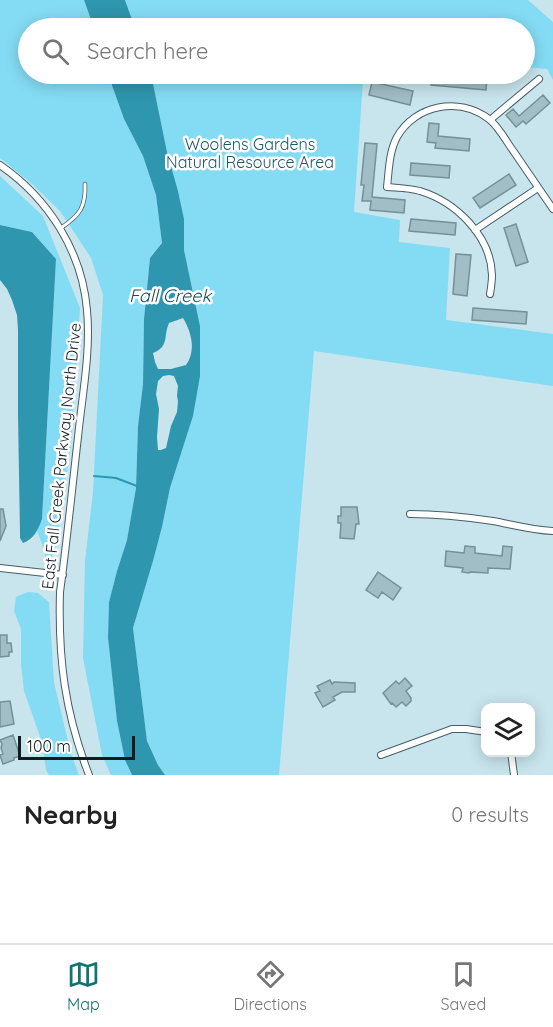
<!DOCTYPE html>
<html lang="en">
<head>
<meta charset="utf-8">
<style>
  body { margin:0; font-family:Quicksand,sans-serif; background:#f2f2f2; color:#222 }
  .controls { position:absolute; right:18px; bottom:18px; display:grid; overflow:hidden; border-radius:12px; box-shadow:0 3px 15px #0003 }
  .controls button { width:54px; height:54px; display:grid; place-items:center; padding:0; border:0; border-bottom:2px solid #e0e0e0; background:#fff; color:#222; font:30px sans-serif }
  .scale { position:absolute; left:18px; bottom:15px; width:117px; box-sizing:border-box; padding-left:6px; border:3px solid #111c1f; border-top:0; font-size:16px; line-height:21px; white-space:nowrap; color:#111c1f; -webkit-text-stroke:4px #fff; paint-order:stroke }
  .list { margin:0; padding:0; list-style:none }
  h2 { display:flex; justify-content:space-between; align-items:center; height:78px; margin:0; padding:0 24px; font-size:26px }
  h2 small { font-size:20px; font-weight:400; color:#767676 }
  .icon { flex:none; width:33px; height:33px; fill:none; stroke:currentColor; stroke-width:2; stroke-linecap:round; stroke-linejoin:round }
  .map { position:relative; flex:none; width:553px; height:775px; overflow:hidden }
  .search { position:absolute; background:#fff; box-shadow:0 3px 15px #0003; left:18px; right:18px; top:18px; height:66px; display:flex; align-items:center; gap:15px; box-sizing:border-box; padding:0 21px; border-radius:33px; color:#767676; font-size:22px }
  .sheet { height:168px; background:#fff }
  nav { display:flex; justify-content:space-around; align-items:center; box-sizing:border-box; height:84px; border-top:2px solid #e0e0e0; background:#fff; font-size:16px; color:#767676 }
  nav a { display:grid; justify-items:center; gap:3px }
  nav .on { color:#0f766e }
  .map>svg:first-child { display:block }
  .green { fill:#84dcf4 }
  .water { fill:#2f96af; fill-rule:evenodd }
  .lines { fill:none; stroke-linecap:round; stroke-linejoin:round }
  .stream { stroke:#2f96af; stroke-width:2 }
  .building { fill:#a1bdc5; stroke:#759098; stroke-width:1.5 }
  .service-casing { stroke:#455e65; stroke-width:4.5 }
  .minor-casing { stroke:#455e65; stroke-width:8 }
  .service { stroke:#fff; stroke-width:3 }
  .minor { stroke:#fff; stroke-width:6 }
  .labels { text-anchor:middle; stroke-width:5; stroke-linejoin:round; paint-order:stroke }
  .park-label { font-size:16px; fill:#205765; stroke:#fff }
  .street-label { font-size:16px; fill:#111c1f; stroke:#fff }
  .water-label { font-size:18px; font-style:italic; fill:#134c5a; stroke:#fff }
</style>
</head>
<body>
<div class="map">
<svg width="553" height="775" viewBox="0 0 553 775">
  <rect width="100%" height="100%" fill="#c8e4ed"/>
  <path class="green" d="M 0,0 L 84,0 L 94,28 L 28,28 L 28,74 L 108,74 L 124,119 L 143,156 L 156,195 L 162,243 L 150,258 L 144,319 L 143,384 L 138,426 L 136,488 L 127,540 L 117,571 L 109,602 L 108,638 L 117,721 L 125,760 L 132,775 L 111,775 L 102,755 L 83,658 L 85,561 L 93,492 L 103,295 L 91,258 L 60,211 L 32,184 L 0,158 Z
    M 125,0 L 528,0 L 553,22 L 553,80 L 547,69 L 525,67 L 524,28 L 135,28 Z
    M 151,74 L 420,74 L 418,84 L 374,78 L 363,80 L 354,212 L 400,220 L 399,242 L 450,248 L 446,320 L 553,334 L 553,386 L 314,351 L 279,775 L 165,775 L 158,765 L 147,741 L 133,628 L 153,561 L 162,527 L 170,488 L 193,416 L 200,326 L 184,250 L 184,219 L 178,191 L 167,152 Z
    M 0,176 L 43,216 L 80,308 L 71,445 L 55,551 L 45,567 L 45,552 L 37,531 L 42,519 L 56,259 L 32,232 L 0,225 Z
    M 28,592 L 38,593 L 49,602 L 54,682 L 71,754 L 79,775 L 49,775 L 46,770 L 42,742 L 24,691 L 21,665 L 21,629 L 14,611 L 16,597 Z"/>
  <path class="water" d="M 84,0 L 125,0 L 135,28 L 94,28 Z
    M 108,74 L 151,74 L 167,152 L 178,191 L 184,219 L 184,250 L 200,326 L 200,376 L 193,416 L 170,488 L 162,527 L 153,561 L 133,628 L 147,741 L 158,765 L 165,775 L 132,775 L 125,760 L 117,721 L 108,638 L 109,602 L 117,571 L 127,540 L 136,488 L 138,426 L 143,384 L 144,319 L 150,258 L 162,243 L 156,195 L 143,156 L 124,119 ZM 183,318 C 192,333 196,351 186,365 L 171,369 L 158,369 L 155,362 L 153,353 C 170,346 163,336 169,323 ZM 169,375 L 174,376 L 178,386 L 177,396 L 178,401 L 177,412 L 171,426 L 166,448 L 161,450 L 158,450 L 157,437 L 159,409 L 156,394 L 158,381 L 163,376 Z
    M 0,225 L 32,232 L 56,259 L 42,519 C 38,530 34,539 23,543 L 20,538 L 20,533 L 18,414 L 18,330 L 17,315 L 12,300 L 7,289 L 0,280 Z"/>
  <g class="lines">
    <path class="stream" d="M 94,476 L 116,478 L 137,486"/>
  </g>
  <path class="building" d="M 432,74 L 487,76 L 486,90 L 431,85 Z
    M 372,82 L 413,91 L 410,105 L 369,95 Z
    M 543,95 L 550,103 L 526,124 L 523,121 L 516,127 L 506,115 L 513,109 L 519,116 Z
    M 429,123 L 439,124 L 438,136 L 470,139 L 469,151 L 435,148 L 436,143 L 427,142 Z
    M 365,143 L 377,144 L 372,197 L 405,200 L 404,213 L 370,210 L 371,201 L 362,201 L 364,185 L 361,185 Z
    M 411,163 L 450,166 L 449,178 L 410,175 Z
    M 509,174 L 516,185 L 480,208 L 473,198 Z
    M 411,219 L 456,223 L 455,235 L 409,231 Z
    M 516,224 L 528,262 L 516,266 L 504,228 Z
    M 456,254 L 471,255 L 467,296 L 453,294 Z
    M 473,308 L 527,312 L 526,324 L 472,320 Z
    M 341,507 L 357,507 L 359,524 L 356,524 L 354,539 L 340,538 L 341,523 L 338,523 L 338,516 L 341,516 Z
    M 0,509 L 3,509 L 6,526 L 0,541 Z
    M 465,546 L 475,547 L 475,553 L 502,556 L 503,546 L 512,547 L 510,569 L 488,568 L 488,573 L 470,572 L 469,573 L 462,572 L 463,568 L 445,566 L 446,551 L 464,553 Z
    M 378,572 L 401,588 L 393,600 L 382,592 L 378,598 L 366,590 Z
    M 0,635 L 7,635 L 7,643 L 11,643 L 12,652 L 9,652 L 9,656 L 0,657 Z
    M 405,678 L 412,686 L 406,691 L 411,698 L 411,701 L 406,706 L 402,702 L 396,707 L 392,703 L 391,704 L 383,693 L 396,681 L 399,684 Z
    M 330,680 L 332,684 L 334,682 L 355,683 L 355,692 L 342,692 L 333,697 L 335,700 L 323,707 L 315,693 L 320,691 L 317,686 Z
    M 10,701 L 14,724 L 0,727 L 0,702 Z
    M 13,735 L 20,756 L 14,758 L 14,760 L 3,764 L 0,755 L 3,754 L 1,748 L 2,744 L 0,740 Z"/>
  <g class="lines">
    <defs>
      <path id="service" d="M 61,228 C 80,215 86,207 85,184"/>
      <path id="minor" d="M 490,120 L 539,79
        M 0,165 C 48,198 82,251 87,310 C 91,352 82,396 78,437 C 72,489 67,541 60,592 C 58,659 65,713 89,775
        M 475,230 L 538,188
        M 490,294 C 491,288 492,281 492,275 C 491,236 456,202 420,191 C 409,188 398,188 387,187 C 389,170 389,152 397,137 C 415,105 459,96 489,119 C 499,127 506,141 514,152 C 527,171 540,190 553,209
        M 410,514 C 438,514 466,517 493,521 C 514,525 532,530 553,531
        M 0,568 L 63,575
        M 511,752 L 514,775
        M 381,755 L 452,729 L 466,729 L 486,732"/>
    </defs>
    <use href="#service" class="service-casing"/>
    <use href="#minor" class="minor-casing"/>
    <use href="#service" class="service"/>
    <use href="#minor" class="minor"/>
  </g>
  <g class="labels">
    <g class="park-label">
      <text x="250" y="150">Woolens Gardens<tspan x="250" dy="18">Natural Resource Area</tspan></text>
    </g>
    <g class="street-label">
      <text transform="translate(61 456) rotate(-84)" y="6">East Fall Creek Parkway North Drive</text>
    </g>
    <g class="water-label">
      <text x="170" y="302">Fall Creek</text>
    </g>
  </g>
</svg>
<div class="controls">
<button><svg class="icon" aria-label="layers" viewBox="0 0 24 24"><path d="M12 4l9 5-9 5-9-5zM3 14l9 5 9-5"/></svg></button>
</div>
<div class="scale">100 m</div>
<div class="search"><svg class="icon" aria-label="search" viewBox="0 0 24 24"><circle cx="10" cy="10" r="6"/><path d="M15 15l6 6"/></svg>Search here</div>
</div>
<section class="sheet">
<h2>Nearby<small>0 results</small></h2>
<ul class="list">
</ul>
</section>
<nav>
<a class="on"><svg class="icon" aria-label="map" viewBox="0 0 24 24"><path d="M3 6l6-2 6 2 6-2v14l-6 2-6-2-6 2zM9 4v14M15 6v14"/></svg>Map</a>
<a><svg class="icon" aria-label="directions" viewBox="0 0 24 24"><path d="M12 3l9 9-9 9-9-9zM9 14v-3h6M13 9l2 2-2 2"/></svg>Directions</a>
<a><svg class="icon" aria-label="saved" viewBox="0 0 24 24"><path d="M7 4h10v16l-5-4-5 4z"/></svg>Saved</a>
</nav>
</body>
</html>
